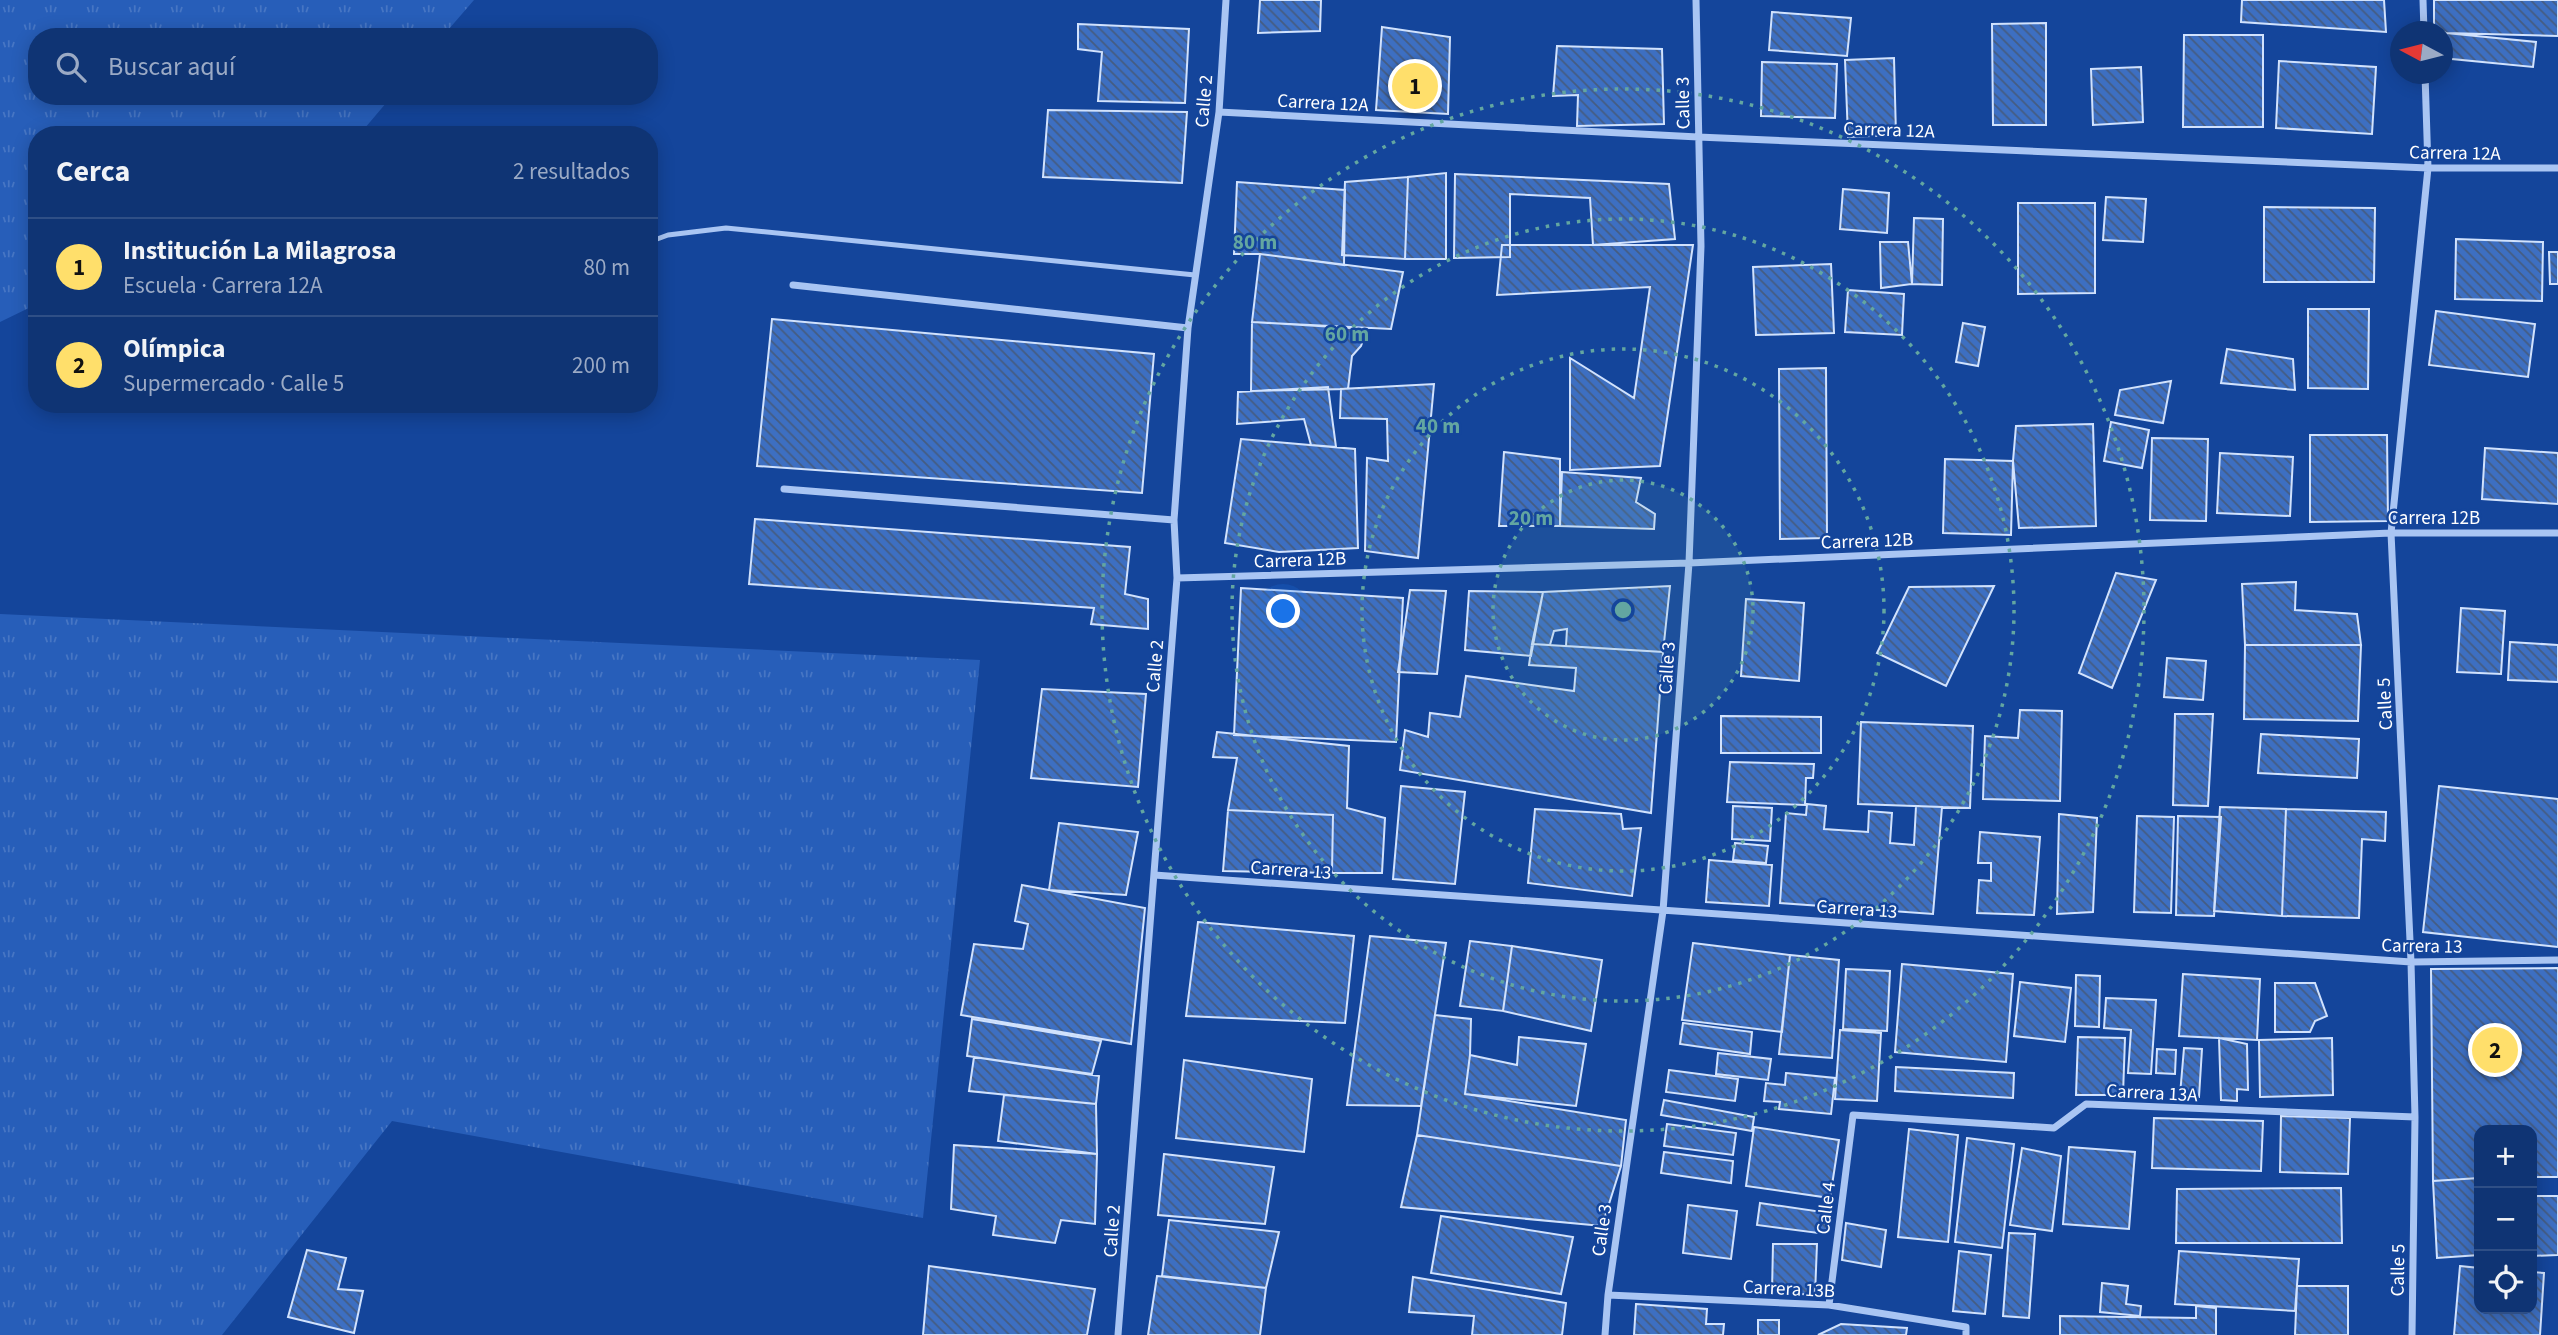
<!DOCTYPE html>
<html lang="es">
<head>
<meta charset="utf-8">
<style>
  body { margin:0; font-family:"Source Sans 3",sans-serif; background:#183c79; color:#f1f3f6 }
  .controls { position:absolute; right:21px; bottom:21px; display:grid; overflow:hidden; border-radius:14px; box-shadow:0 4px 18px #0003 }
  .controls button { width:63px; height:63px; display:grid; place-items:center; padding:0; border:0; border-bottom:2px solid #2f4f86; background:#0f3474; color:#f1f3f6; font:35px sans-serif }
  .compass { position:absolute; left:2390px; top:21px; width:63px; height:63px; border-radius:50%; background:#0f3474; box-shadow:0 4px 18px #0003; rotate:277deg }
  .you { position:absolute; left:1284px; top:612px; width:24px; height:24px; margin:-18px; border:5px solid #fff; border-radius:50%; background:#1a73e8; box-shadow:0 0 0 10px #1a73e833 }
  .badge { display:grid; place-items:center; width:46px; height:46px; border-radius:50%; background:#ffdf6b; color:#111; font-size:23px; font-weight:700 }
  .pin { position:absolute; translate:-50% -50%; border:4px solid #fff; box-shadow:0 2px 7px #0006 }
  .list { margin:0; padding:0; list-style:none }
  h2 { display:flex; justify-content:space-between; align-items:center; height:91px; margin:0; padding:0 28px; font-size:30px }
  h2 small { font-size:23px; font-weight:400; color:#9baac5 }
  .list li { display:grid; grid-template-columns:46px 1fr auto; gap:21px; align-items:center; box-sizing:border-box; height:98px; padding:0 28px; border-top:2px solid #2f4f86 }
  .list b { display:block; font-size:26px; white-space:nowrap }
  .list p { margin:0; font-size:23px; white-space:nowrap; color:#9baac5 }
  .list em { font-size:23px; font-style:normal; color:#9baac5 }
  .icon { flex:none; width:38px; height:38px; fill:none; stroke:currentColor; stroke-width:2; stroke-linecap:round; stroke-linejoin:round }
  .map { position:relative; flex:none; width:2558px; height:1335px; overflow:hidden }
  .search { position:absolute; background:#0f3474; box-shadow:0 4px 18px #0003; left:28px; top:28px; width:630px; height:77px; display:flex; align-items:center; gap:18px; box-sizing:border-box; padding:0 24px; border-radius:28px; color:#9baac5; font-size:26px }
  .panel { position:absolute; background:#0f3474; box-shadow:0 4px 18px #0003; left:28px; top:126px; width:630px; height:287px; border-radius:28px }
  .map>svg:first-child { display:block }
  .grass { fill:url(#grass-tufts) }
  .building { fill:url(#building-back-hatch); stroke:#d1e2fd; stroke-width:2 }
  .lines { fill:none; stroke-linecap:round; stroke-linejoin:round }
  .lane { stroke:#a9c5f3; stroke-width:5 }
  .street { stroke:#a9c5f3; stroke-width:7 }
  .ring { fill:none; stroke:#63a6a1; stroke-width:3.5; stroke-dasharray:3.5 7 }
  .labels { text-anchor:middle; stroke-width:5; stroke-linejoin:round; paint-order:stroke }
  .street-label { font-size:19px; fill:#fff; stroke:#14459b }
  .centre { fill:#63a6a1; stroke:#14459b; stroke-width:3.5 }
  .ring-label { font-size:21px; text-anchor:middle; font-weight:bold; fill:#63a6a1; stroke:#14459b; stroke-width:5; stroke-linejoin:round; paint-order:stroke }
</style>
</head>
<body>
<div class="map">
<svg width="2558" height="1335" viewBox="0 0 2558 1335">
  <defs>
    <pattern id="grass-tufts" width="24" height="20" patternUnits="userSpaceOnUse" patternTransform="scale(1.75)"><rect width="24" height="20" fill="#275eb9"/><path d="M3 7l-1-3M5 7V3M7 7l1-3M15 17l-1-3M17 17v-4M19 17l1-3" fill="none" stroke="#4776c4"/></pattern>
    <pattern id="building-back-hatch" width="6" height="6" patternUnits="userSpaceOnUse" patternTransform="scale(1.75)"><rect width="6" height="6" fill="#3d6fc2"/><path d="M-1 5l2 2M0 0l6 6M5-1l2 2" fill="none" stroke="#455c81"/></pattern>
  </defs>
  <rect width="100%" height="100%" fill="#14459b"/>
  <path class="grass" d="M 0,0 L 474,0 L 442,37 L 37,37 L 37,96 L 392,96 L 359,135 L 37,135 L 37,304 L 0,322 Z
    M 0,614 L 980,660 L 923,1218 L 392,1121 L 222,1335 L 0,1335 Z"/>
  <path class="building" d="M 1260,0 L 1321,0 L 1320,31 L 1258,33 Z
    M 2242,0 L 2384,0 L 2386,32 L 2241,22 Z
    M 2434,0 L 2558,0 L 2558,36 L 2446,33 L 2434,28 Z
    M 1772,12 L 1851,18 L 1847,56 L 1769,50 Z
    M 2046,23 L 2046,125 L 1993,125 L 1992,24 Z
    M 1078,24 L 1189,29 L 1185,103 L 1098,101 L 1102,52 L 1078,49 Z
    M 1382,27 L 1450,37 L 1448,114 L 1376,110 Z
    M 2446,33 L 2536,42 L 2533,67 L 2442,58 Z
    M 2184,35 L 2263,35 L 2263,127 L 2183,127 Z
    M 1557,46 L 1662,49 L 1664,124 L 1577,126 L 1578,95 L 1553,96 Z
    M 1894,58 L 1896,135 L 1848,137 L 1845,60 Z
    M 2279,61 L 2376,67 L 2372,134 L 2276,128 Z
    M 1762,62 L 1837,64 L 1835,118 L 1761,116 Z
    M 2141,67 L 2143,122 L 2093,125 L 2091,69 Z
    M 1048,110 L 1187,112 L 1182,183 L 1043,177 Z
    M 1446,173 L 1446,259 L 1405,259 L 1408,177 Z
    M 1455,174 L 1669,184 L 1675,239 L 1593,245 L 1590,198 L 1510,194 L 1510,257 L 1454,258 Z
    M 1408,177 L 1405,259 L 1342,255 L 1345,182 Z
    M 1237,182 L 1345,190 L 1344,265 L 1260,254 L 1234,254 Z
    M 1843,189 L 1889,193 L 1887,233 L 1840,229 Z
    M 2106,197 L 2146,199 L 2143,242 L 2103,240 Z
    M 2018,203 L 2095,203 L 2095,293 L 2018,294 Z
    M 2264,207 L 2375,208 L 2374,282 L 2264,282 Z
    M 1914,218 L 1943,219 L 1942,285 L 1912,284 Z
    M 2456,239 L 2543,242 L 2542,301 L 2455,299 Z
    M 1880,242 L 1908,242 L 1912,284 L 1881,288 Z
    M 1502,245 L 1693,245 L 1660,466 L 1570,470 L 1570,358 L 1634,398 L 1650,287 L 1497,295 Z
    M 2549,252 L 2558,252 L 2558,284 L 2550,284 Z
    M 1260,254 L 1403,272 L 1391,329 L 1252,322 Z
    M 1831,264 L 1834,333 L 1756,335 L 1753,267 Z
    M 1848,290 L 1904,294 L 1902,335 L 1845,332 Z
    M 2308,309 L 2369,309 L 2368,389 L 2308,388 Z
    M 2436,311 L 2535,324 L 2528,377 L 2429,365 Z
    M 772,319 L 1154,354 L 1142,493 L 757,466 Z
    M 1252,322 L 1367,329 L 1361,346 L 1352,356 L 1348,389 L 1251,391 Z
    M 1963,323 L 1985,327 L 1978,366 L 1956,362 Z
    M 2227,349 L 2293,359 L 2295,390 L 2221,383 Z
    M 1826,368 L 1827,538 L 1780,539 L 1779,369 Z
    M 2171,381 L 2163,423 L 2115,415 L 2120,390 Z
    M 1434,384 L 1418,558 L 1365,551 L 1367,458 L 1388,461 L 1387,419 L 1340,418 L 1341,389 Z
    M 1328,387 L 1336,447 L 1311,445 L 1304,419 L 1237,424 L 1238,392 Z
    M 2111,422 L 2149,430 L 2142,468 L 2104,461 Z
    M 2093,424 L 2096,526 L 2019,528 L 2013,461 L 2016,426 Z
    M 2310,435 L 2387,435 L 2388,521 L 2310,522 Z
    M 2152,438 L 2208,439 L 2206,521 L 2150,520 Z
    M 1241,439 L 1355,449 L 1358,548 L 1279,552 L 1225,543 Z
    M 2485,448 L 2558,453 L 2558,504 L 2482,499 Z
    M 1504,452 L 1560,459 L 1560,526 L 1499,526 Z
    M 2220,453 L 2293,457 L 2290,516 L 2217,513 Z
    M 1945,459 L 2013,461 L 2011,535 L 1943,533 Z
    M 1562,472 L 1641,478 L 1636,502 L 1655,514 L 1654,529 L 1560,526 Z
    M 755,519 L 1130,547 L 1125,594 L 1148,599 L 1148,629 L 1091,624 L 1094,608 L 749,584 Z
    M 2116,573 L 2156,580 L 2112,688 L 2079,673 Z
    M 2296,582 L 2295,610 L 2357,614 L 2361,645 L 2245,645 L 2242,584 Z
    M 1670,586 L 1663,652 L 1566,646 L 1567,629 L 1554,631 L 1550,645 L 1532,644 L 1543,592 Z
    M 1994,586 L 1946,686 L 1877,653 L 1909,587 Z
    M 1241,588 L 1403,598 L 1396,742 L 1234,735 Z
    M 1410,590 L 1446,591 L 1437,674 L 1398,672 Z
    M 1469,591 L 1543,592 L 1531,656 L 1465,650 Z
    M 1746,599 L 1804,603 L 1799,681 L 1741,676 Z
    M 2461,608 L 2505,611 L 2501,674 L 2457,672 Z
    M 2510,642 L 2558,645 L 2558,682 L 2508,680 Z
    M 1532,644 L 1663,652 L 1651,813 L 1400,770 L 1405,730 L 1428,737 L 1430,713 L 1460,717 L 1466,676 L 1574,691 L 1576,668 L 1529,665 Z
    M 2245,645 L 2361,645 L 2358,721 L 2244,719 Z
    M 2167,658 L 2206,661 L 2203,700 L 2164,697 Z
    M 1042,689 L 1146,694 L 1138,787 L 1031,778 Z
    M 2020,710 L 2062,711 L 2060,801 L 1983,799 L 1985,736 L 2018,738 Z
    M 2175,714 L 2213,714 L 2208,806 L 2173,805 Z
    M 1721,716 L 1821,717 L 1821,753 L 1721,753 Z
    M 1861,722 L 1973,726 L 1970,808 L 1858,804 Z
    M 1217,732 L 1349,746 L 1347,808 L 1385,818 L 1382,873 L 1332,873 L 1333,815 L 1228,810 L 1237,758 L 1213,757 Z
    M 2261,734 L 2359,739 L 2357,778 L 2258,773 Z
    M 1730,762 L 1814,764 L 1813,778 L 1806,778 L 1805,805 L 1727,802 Z
    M 1401,786 L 1465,792 L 1455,884 L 1393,879 Z
    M 2439,786 L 2558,799 L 2558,947 L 2423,932 Z
    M 1807,804 L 1826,806 L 1824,829 L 1868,832 L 1869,811 L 1892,813 L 1890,843 L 1914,845 L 1916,806 L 1942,807 L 1933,914 L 1780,903 L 1786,813 L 1806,815 Z
    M 1733,806 L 1772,808 L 1770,841 L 1732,839 Z
    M 2220,807 L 2286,809 L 2282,916 L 2214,911 Z
    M 1535,809 L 1621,814 L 1623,829 L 1641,828 L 1632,896 L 1528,883 Z
    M 2286,809 L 2386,812 L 2385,841 L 2362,839 L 2359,918 L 2282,916 Z
    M 1228,810 L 1333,815 L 1332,873 L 1223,871 Z
    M 2059,814 L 2097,818 L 2093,912 L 2057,914 Z
    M 2137,816 L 2174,817 L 2171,913 L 2134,912 Z
    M 2178,816 L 2221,817 L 2214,916 L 2176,915 Z
    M 1059,823 L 1138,832 L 1126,895 L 1049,890 Z
    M 1980,832 L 2040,837 L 2034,915 L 1977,913 L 1979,880 L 1991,881 L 1991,863 L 1978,863 Z
    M 1735,843 L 1768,846 L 1766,863 L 1733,860 Z
    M 1709,860 L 1772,865 L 1769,906 L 1706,902 Z
    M 1022,885 L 1145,908 L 1131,1044 L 961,1015 L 974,944 L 1023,949 L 1028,924 L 1015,921 Z
    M 1198,922 L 1354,936 L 1345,1023 L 1186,1016 Z
    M 1370,936 L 1446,943 L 1421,1106 L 1347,1105 Z
    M 1470,941 L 1512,946 L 1503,1011 L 1460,1006 Z
    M 1693,943 L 1790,955 L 1782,1032 L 1682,1020 Z
    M 1512,946 L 1602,960 L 1591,1031 L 1503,1011 Z
    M 1790,955 L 1839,960 L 1832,1058 L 1779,1054 Z
    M 1902,964 L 2013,974 L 2006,1062 L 1895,1052 Z
    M 2558,968 L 2558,1177 L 2532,1177 L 2532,1130 L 2479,1130 L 2479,1178 L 2433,1181 L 2431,969 Z
    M 1846,969 L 1890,971 L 1887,1031 L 1843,1029 Z
    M 2183,974 L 2260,979 L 2257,1040 L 2179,1036 Z
    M 2076,975 L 2100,976 L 2099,1027 L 2075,1026 Z
    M 2020,982 L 2071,988 L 2065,1042 L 2014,1036 Z
    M 2275,983 L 2315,983 L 2327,1016 L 2315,1021 L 2310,1032 L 2275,1032 Z
    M 2106,998 L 2156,1000 L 2151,1074 L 2128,1073 L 2131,1030 L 2104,1028 Z
    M 1435,1015 L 1471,1019 L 1470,1055 L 1465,1094 L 1626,1120 L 1621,1166 L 1417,1135 Z
    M 972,1019 L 1101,1041 L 1092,1074 L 967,1056 Z
    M 1683,1023 L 1752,1032 L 1750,1054 L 1680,1044 Z
    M 1840,1030 L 1881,1033 L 1877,1101 L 1835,1099 Z
    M 1519,1037 L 1586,1044 L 1576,1106 L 1465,1094 L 1470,1055 L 1517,1065 Z
    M 2078,1037 L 2125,1038 L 2123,1095 L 2076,1095 Z
    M 2219,1038 L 2247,1044 L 2248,1090 L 2237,1089 L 2237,1101 L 2221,1100 Z
    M 2332,1038 L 2333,1095 L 2260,1097 L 2259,1040 Z
    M 2184,1048 L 2202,1049 L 2199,1097 L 2180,1095 Z
    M 2157,1049 L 2176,1050 L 2175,1074 L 2156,1073 Z
    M 1718,1053 L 1771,1059 L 1768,1080 L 1716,1074 Z
    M 974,1057 L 1099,1076 L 1096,1104 L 969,1091 Z
    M 1184,1060 L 1312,1079 L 1304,1152 L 1176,1138 Z
    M 1896,1067 L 2014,1073 L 2013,1098 L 1895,1091 Z
    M 1669,1070 L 1738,1079 L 1735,1101 L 1666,1092 Z
    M 1786,1073 L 1835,1078 L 1831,1114 L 1779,1109 L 1780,1102 L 1764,1101 L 1766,1083 L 1785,1085 Z
    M 1004,1095 L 1096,1104 L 1097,1154 L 998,1141 Z
    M 1664,1100 L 1754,1117 L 1752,1131 L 1661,1115 Z
    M 2281,1116 L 2350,1118 L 2348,1174 L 2280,1172 Z
    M 2154,1118 L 2263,1121 L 2261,1171 L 2152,1168 Z
    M 1667,1124 L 1736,1133 L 1733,1155 L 1664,1146 Z
    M 1754,1127 L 1839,1140 L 1830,1198 L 1746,1186 Z
    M 1909,1129 L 1958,1135 L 1948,1242 L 1898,1237 Z
    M 1417,1135 L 1621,1166 L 1602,1226 L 1401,1207 Z
    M 1967,1138 L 2014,1144 L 2002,1248 L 1955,1242 Z
    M 954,1145 L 1097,1154 L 1095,1224 L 1061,1220 L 1055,1243 L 993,1235 L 996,1216 L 951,1209 Z
    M 2069,1147 L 2135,1152 L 2129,1229 L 2063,1224 Z
    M 2022,1148 L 2061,1156 L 2052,1231 L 2010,1225 Z
    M 1664,1152 L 1733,1161 L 1731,1183 L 1661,1173 Z
    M 1164,1154 L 1274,1167 L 1265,1224 L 1158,1215 Z
    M 2479,1178 L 2479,1255 L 2437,1258 L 2433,1181 Z
    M 2341,1188 L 2342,1243 L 2176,1243 L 2177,1189 Z
    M 2532,1196 L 2558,1196 L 2558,1255 L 2532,1256 Z
    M 1760,1203 L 1829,1213 L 1826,1234 L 1757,1225 Z
    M 1688,1205 L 1737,1211 L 1731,1259 L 1683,1253 Z
    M 1441,1216 L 1573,1237 L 1561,1294 L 1431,1273 Z
    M 1169,1220 L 1279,1232 L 1266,1288 L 1162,1276 Z
    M 1846,1223 L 1886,1230 L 1881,1267 L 1842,1260 Z
    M 2009,1233 L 2035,1234 L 2029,1318 L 2003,1316 Z
    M 1773,1244 L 1817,1244 L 1815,1295 L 1772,1292 Z
    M 307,1250 L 346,1258 L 338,1289 L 363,1291 L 354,1333 L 288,1317 Z
    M 1959,1251 L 1991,1255 L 1985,1314 L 1953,1311 Z
    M 2179,1251 L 2299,1259 L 2295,1311 L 2175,1304 Z
    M 929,1266 L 1095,1289 L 1087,1335 L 923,1335 Z
    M 2460,1266 L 2479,1268 L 2479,1309 L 2532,1309 L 2532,1272 L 2544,1273 L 2540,1335 L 2454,1335 Z
    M 1157,1276 L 1266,1288 L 1260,1335 L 1148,1335 Z
    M 1413,1277 L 1566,1303 L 1562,1335 L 1472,1335 L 1474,1316 L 1409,1312 Z
    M 2102,1283 L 2128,1286 L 2126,1304 L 2141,1306 L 2140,1316 L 2100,1312 Z
    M 2297,1286 L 2348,1286 L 2348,1335 L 2295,1335 Z
    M 1636,1304 L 1707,1309 L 1706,1324 L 1724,1324 L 1723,1335 L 1634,1335 Z
    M 2196,1306 L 2216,1308 L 2216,1335 L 2060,1335 L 2060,1316 L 2196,1318 Z
    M 1758,1320 L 1779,1320 L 1779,1335 L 1758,1335 Z
    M 1841,1324 L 1907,1328 L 1906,1335 L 1818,1335 Z"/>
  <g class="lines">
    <path class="lane" d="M 649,242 L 668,235 L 726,228 L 1195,275"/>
    <path class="street" d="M 2423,0 L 2424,32
      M 1219,112 L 1698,137 L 2428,168 L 2558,168
      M 793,285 L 1188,328
      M 784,489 L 1174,520
      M 1177,578 L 1689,563 L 2391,533 L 2558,533
      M 1154,875 L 2411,962 L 2558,960
      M 1608,1295 L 1829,1305 L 1966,1327 L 1966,1335
      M 1829,1305 L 1853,1115 L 2054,1128 L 2086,1104 L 2415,1117
      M 1118,1335 L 1177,578 L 1174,520 L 1188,328 L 1219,112 L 1226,0
      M 1605,1335 L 1608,1295 L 1663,911 L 1689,563 L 1701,246 L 1696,0
      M 2412,1335 L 2415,1117 L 2411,962 L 2391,533 L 2428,168 L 2425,74"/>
  </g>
  <circle cx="1623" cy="610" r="130" fill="#63a6a1" fill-opacity=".12"/>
  <g class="ring">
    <circle cx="1623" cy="610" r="130"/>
    <circle cx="1623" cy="610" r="261"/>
    <circle cx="1623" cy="610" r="391"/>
    <circle cx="1623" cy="610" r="521"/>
  </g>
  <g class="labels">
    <g class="street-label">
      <text transform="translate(1203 101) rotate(-85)" y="7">Calle 2</text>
      <text transform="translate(1323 102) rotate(3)" y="7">Carrera 12A</text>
      <text transform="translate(1682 103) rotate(-91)" y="7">Calle 3</text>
      <text transform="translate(1889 129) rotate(2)" y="7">Carrera 12A</text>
      <text transform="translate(2455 152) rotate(1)" y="7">Carrera 12A</text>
      <text x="2434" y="524">Carrera 12B</text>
      <text transform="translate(1867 540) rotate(-2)" y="7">Carrera 12B</text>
      <text transform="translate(1300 559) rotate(-2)" y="7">Carrera 12B</text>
      <text transform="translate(1154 666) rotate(-85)" y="7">Calle 2</text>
      <text transform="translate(1666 668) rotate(-86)" y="7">Calle 3</text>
      <text transform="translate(2384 704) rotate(-93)" y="7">Calle 5</text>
      <text transform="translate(1291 869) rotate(4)" y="7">Carrera 13</text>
      <text transform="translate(1857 908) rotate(4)" y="7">Carrera 13</text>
      <text transform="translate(2422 945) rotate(1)" y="7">Carrera 13</text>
      <text transform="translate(2152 1092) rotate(3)" y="7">Carrera 13A</text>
      <text transform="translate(1825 1208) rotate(-83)" y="7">Calle 4</text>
      <text transform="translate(1601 1230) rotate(-82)" y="7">Calle 3</text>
      <text transform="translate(1111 1231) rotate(-86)" y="7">Calle 2</text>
      <text transform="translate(2397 1270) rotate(-89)" y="7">Calle 5</text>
      <text transform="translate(1789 1288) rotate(3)" y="7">Carrera 13B</text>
    </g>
  </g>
  <circle cx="1623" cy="610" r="10" class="centre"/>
  <g class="ring-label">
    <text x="1255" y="249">80 m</text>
    <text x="1347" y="341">60 m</text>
    <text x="1438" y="433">40 m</text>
    <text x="1531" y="525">20 m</text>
  </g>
</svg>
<div class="controls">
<button>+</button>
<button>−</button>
<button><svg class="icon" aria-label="locate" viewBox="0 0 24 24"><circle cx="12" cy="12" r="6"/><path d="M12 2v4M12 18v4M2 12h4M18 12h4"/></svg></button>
</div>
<svg class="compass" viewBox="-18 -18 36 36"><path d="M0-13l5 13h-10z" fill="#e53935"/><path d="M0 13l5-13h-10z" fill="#9baac5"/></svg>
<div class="you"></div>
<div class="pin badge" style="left:1415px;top:86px">1</div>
<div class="pin badge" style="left:2495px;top:1050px">2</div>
<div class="search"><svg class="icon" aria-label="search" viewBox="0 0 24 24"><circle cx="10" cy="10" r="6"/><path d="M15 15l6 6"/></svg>Buscar aquí</div>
<section class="panel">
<h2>Cerca<small>2 resultados</small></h2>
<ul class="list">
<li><span class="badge">1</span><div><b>Institución La Milagrosa</b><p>Escuela · Carrera 12A</p></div><em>80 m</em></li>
<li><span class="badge">2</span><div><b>Olímpica</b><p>Supermercado · Calle 5</p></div><em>200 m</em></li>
</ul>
</section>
</div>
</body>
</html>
